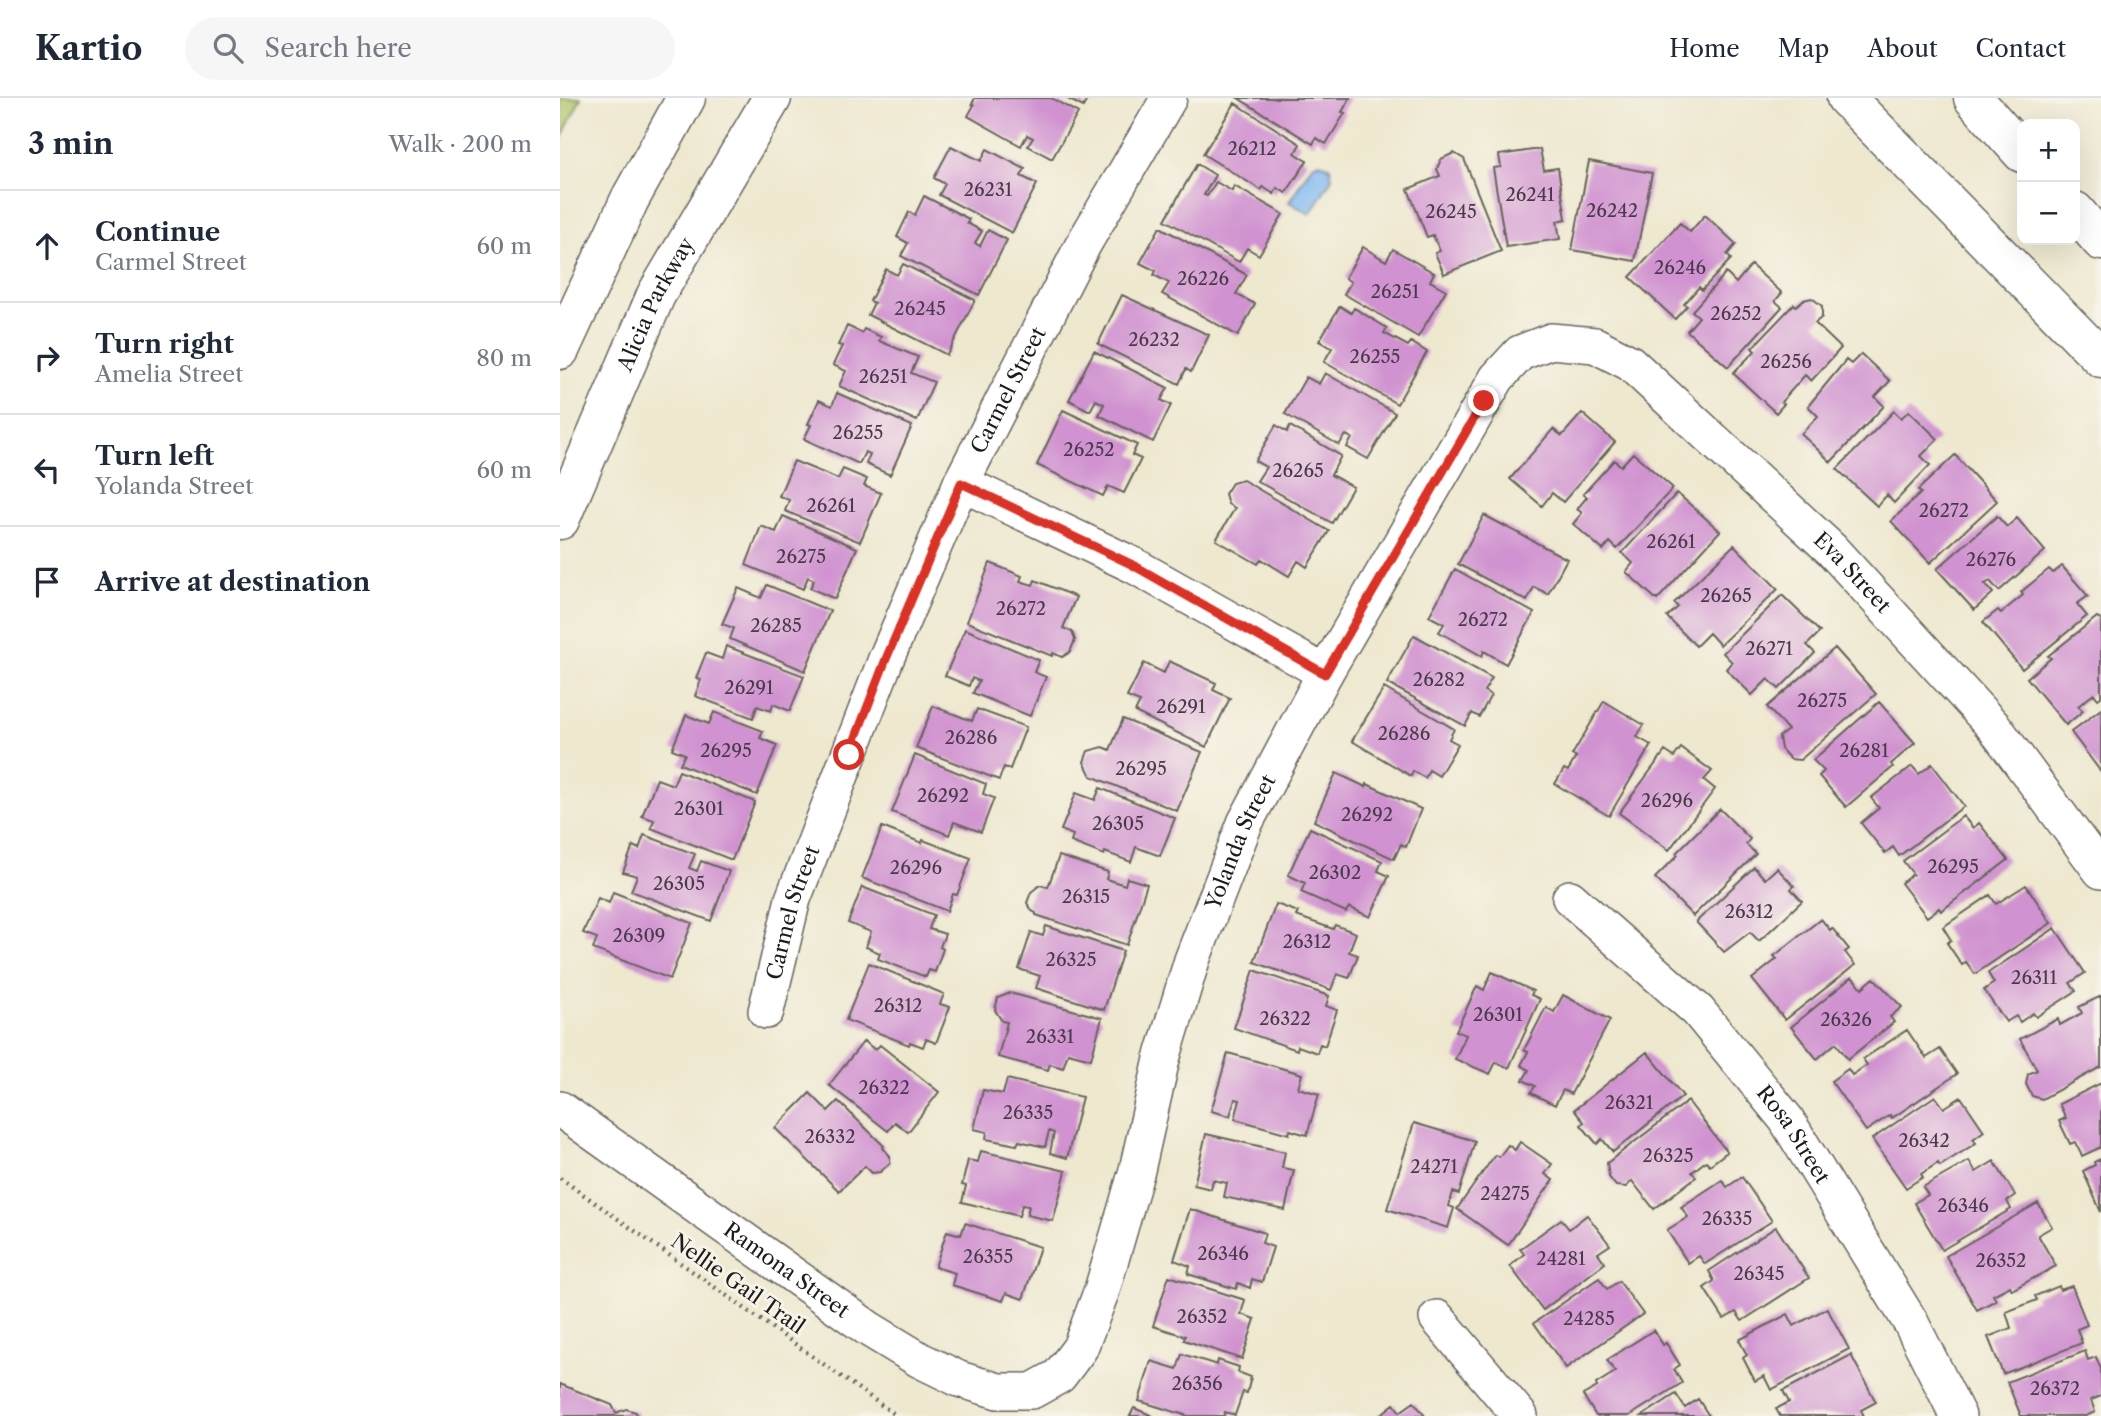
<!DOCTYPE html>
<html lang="en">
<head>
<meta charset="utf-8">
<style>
  body { margin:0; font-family:"Libre Caslon Text",serif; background:#f6f6f7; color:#1f2937 }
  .controls { position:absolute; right:21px; top:21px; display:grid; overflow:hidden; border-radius:14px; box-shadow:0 7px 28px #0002 }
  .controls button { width:63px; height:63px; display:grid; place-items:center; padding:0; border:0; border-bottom:2px solid #e0e1e3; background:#fff; color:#1f2937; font:35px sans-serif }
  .stop { position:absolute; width:21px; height:21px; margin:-16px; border:5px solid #d93025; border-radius:50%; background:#fff }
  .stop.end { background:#d93025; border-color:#fff; box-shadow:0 2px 7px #0008 }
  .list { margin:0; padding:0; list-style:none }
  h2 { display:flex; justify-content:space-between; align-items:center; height:91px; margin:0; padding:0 28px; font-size:30px }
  h2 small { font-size:23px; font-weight:400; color:#747a83 }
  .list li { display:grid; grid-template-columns:46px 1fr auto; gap:21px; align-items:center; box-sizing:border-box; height:112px; padding:0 28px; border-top:2px solid #e0e1e3 }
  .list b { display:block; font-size:26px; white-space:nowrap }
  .list p { margin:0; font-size:23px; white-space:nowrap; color:#747a83 }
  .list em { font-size:23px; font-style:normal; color:#747a83 }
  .icon { flex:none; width:38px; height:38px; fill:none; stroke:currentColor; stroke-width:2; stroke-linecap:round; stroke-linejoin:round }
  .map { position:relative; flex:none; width:1541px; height:1318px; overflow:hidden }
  header { display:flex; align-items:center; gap:42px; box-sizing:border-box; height:98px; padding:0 35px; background:#fff; border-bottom:2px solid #e0e1e3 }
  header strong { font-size:33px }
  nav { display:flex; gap:38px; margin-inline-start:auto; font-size:24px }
  .search { width:490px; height:63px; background:#f6f6f7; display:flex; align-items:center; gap:18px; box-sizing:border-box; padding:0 24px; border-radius:38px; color:#747a83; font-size:26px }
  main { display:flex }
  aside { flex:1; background:#fff }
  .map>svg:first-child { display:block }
  .green { fill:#aec56a; stroke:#657043; stroke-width:2 }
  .water { fill:#82b9f2; stroke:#4f6a87; stroke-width:2 }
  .building { fill:#d092d0 }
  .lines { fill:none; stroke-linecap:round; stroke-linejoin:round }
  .minor-casing { stroke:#66635b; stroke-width:38 }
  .primary-casing { stroke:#66635b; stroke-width:41 }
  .path { stroke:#66635b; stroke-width:4.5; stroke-dasharray:2 5; stroke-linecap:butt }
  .minor { stroke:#fff; stroke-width:35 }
  .primary { stroke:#fff; stroke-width:38 }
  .route { stroke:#d93025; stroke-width:9 }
  .labels { text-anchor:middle; stroke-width:6; stroke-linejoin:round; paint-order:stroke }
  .number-label { font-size:18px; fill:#493a49 }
  .street-label { font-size:21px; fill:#1c1c1c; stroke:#f7f3e8 }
</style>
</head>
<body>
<header>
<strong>Kartio</strong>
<div class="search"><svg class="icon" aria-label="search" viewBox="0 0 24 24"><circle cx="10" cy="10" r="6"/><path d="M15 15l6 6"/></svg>Search here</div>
<nav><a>Home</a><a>Map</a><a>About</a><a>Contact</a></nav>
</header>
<main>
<aside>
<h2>3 min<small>Walk · 200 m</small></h2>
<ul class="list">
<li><svg class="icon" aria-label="ahead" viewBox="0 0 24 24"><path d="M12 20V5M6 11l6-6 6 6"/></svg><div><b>Continue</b><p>Carmel Street</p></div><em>60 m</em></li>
<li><svg class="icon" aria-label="right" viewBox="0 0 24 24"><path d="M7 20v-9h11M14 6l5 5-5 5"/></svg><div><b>Turn right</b><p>Amelia Street</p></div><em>80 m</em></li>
<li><svg class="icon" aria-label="left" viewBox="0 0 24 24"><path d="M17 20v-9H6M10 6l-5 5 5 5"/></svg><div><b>Turn left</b><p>Yolanda Street</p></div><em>60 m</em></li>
<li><svg class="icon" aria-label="arrive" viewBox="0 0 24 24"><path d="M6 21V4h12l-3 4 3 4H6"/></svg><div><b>Arrive at destination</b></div></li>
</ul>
</aside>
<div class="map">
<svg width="1541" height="1318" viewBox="0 0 1541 1318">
  <rect width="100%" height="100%" fill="#f7f3e8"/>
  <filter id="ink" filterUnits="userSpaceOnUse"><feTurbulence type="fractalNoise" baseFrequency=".0143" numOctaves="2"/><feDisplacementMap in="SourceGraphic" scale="14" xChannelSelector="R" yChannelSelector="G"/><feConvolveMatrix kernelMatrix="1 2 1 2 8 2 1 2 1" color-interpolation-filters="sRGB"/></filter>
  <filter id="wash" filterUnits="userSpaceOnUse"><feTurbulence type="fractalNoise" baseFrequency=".00686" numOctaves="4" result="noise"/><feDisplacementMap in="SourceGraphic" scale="28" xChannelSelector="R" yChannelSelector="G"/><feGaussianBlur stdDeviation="1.57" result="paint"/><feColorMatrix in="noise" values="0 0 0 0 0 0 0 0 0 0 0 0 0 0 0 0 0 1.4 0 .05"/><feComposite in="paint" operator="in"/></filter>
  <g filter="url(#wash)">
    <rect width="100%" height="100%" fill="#eee8cf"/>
    <path class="green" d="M 0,0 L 21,0 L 0,43 Z"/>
    <path class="water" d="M 760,64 L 770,69 L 772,80 L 750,116 L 729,104 L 752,67 Z"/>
    <g id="blocks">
      <path class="building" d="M 415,0 L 491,0 L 518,15 L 492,61 L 468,48 L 473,40 L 467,37 L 461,48 L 408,18 L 414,7 L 412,6 Z
        M 506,0 L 528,0 L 523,9 Z
        M 678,0 L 790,0 L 782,14 L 785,15 L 766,46 L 756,40 L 753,46 Z
        M 675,5 L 740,46 L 735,55 L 747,63 L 726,95 L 717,90 L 714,96 L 703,89 L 701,92 L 643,56 Z
        M 391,48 L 421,63 L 427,51 L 465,71 L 461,78 L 477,86 L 452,135 L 379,97 L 385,86 L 374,80 Z
        M 980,51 L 984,72 L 998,70 L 1006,121 L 997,123 L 1000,141 L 946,149 L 933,70 L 941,69 L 939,57 Z
        M 894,55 L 904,61 L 941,153 L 884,176 L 875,155 L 880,153 L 873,137 L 867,139 L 848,91 L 880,78 L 877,71 L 881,61 Z
        M 1029,63 L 1092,75 L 1075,163 L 1012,152 Z
        M 637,66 L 655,77 L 644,97 L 647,98 L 656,84 L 672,93 L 674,88 L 723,116 L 699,157 L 687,150 L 679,164 L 605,122 Z
        M 364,98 L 409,121 L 407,125 L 422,133 L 415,145 L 420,148 L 428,132 L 447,142 L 419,197 L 341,158 L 348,145 L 337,139 L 349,114 L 355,117 Z
        M 1145,117 L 1176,146 L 1167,157 L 1171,161 L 1142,192 L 1139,189 L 1124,206 L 1127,208 L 1115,221 L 1070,179 L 1120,125 L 1130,134 Z
        M 600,129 L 687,177 L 676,196 L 695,206 L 678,238 L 602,196 L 609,185 L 594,177 L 596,173 L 580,165 Z
        M 803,149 L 826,163 L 833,151 L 874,175 L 870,183 L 886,192 L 858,239 L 784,196 L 791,184 L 785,180 Z
        M 343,166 L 415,202 L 387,257 L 308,217 L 314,205 L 310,203 L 326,171 L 337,177 Z
        M 1191,167 L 1222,195 L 1215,203 L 1222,209 L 1168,269 L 1127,233 L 1139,219 L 1132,213 L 1166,175 L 1176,185 Z
        M 562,197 L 649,237 L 631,274 L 626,271 L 619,286 L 538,246 Z
        M 1252,200 L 1262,208 L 1262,219 L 1255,225 L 1281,250 L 1251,283 L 1245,277 L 1221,304 L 1224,306 L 1216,315 L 1173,275 L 1195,253 L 1192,250 L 1234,206 L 1236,208 L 1243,202 Z
        M 780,208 L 791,215 L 794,210 L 827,230 L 824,235 L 848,248 L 851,244 L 867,254 L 837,306 L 764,264 L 772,250 L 759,243 Z
        M 287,228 L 302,235 L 304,231 L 321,239 L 319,243 L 358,259 L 351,275 L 374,284 L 357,323 L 279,288 L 286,273 L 273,267 L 282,248 L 278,247 Z
        M 534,253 L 608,290 L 601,302 L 611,307 L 593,344 L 539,317 L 544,306 L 536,302 L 530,313 L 509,302 Z
        M 1301,256 L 1330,283 L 1315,299 L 1324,308 L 1271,364 L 1241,336 L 1258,318 L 1248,308 L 1286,262 L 1291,266 Z
        M 765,275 L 835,315 L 808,361 L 787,349 L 792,340 L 786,337 L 779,347 L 725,316 L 746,279 L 759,286 Z
        M 277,295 L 352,328 L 330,377 L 306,366 L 310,356 L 305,354 L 299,366 L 244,341 L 251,327 L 248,326 L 259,302 L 272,308 Z
        M 503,312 L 577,347 L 572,357 L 581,361 L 564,395 L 548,388 L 543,398 L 477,367 Z
        M 1334,313 L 1341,320 L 1349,313 L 1378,341 L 1361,358 L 1370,367 L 1334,405 L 1327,397 L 1317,408 L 1277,371 Z
        M 1022,315 L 1055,344 L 1003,404 L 992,395 L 982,408 L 950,381 L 993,331 L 1002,338 Z
        M 716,327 L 727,334 L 730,328 L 781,358 L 771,377 L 793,389 L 772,425 L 697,383 L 706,369 L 695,363 Z
        M 1073,355 L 1113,390 L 1057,451 L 1050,444 L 1043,452 L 1013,426 L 1022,415 L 1017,411 L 1027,399 L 1023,396 L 1054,362 L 1061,368 Z
        M 1395,357 L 1437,403 L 1370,465 L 1331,423 L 1361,395 L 1358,392 Z
        M 234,363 L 278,381 L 283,371 L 307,381 L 304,388 L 321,395 L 300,444 L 225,413 L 229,402 L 219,398 Z
        M 683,382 L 769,433 L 747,469 L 738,463 L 729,478 L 701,461 L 698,466 L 656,442 L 675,410 L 668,406 L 665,396 L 672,385 Z
        M 1117,395 L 1160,433 L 1097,502 L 1066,474 L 1073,465 L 1062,455 Z
        M 924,417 L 1007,461 L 988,496 L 974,489 L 967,503 L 898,466 Z
        M 223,418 L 297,450 L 275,501 L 250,490 L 254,482 L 248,479 L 243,491 L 186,467 L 201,428 L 216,434 Z
        M 1437,418 L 1447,429 L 1457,420 L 1485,453 L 1439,493 L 1430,483 L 1425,486 L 1433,495 L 1414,512 L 1377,471 Z
        M 1174,447 L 1218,491 L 1160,547 L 1149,535 L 1136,548 L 1107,519 L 1118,509 L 1114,505 Z
        M 430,465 L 462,478 L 460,483 L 473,487 L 475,482 L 516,499 L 503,530 L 512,534 L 515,542 L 510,554 L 502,559 L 493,555 L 492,558 L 407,524 Z
        M 1502,468 L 1528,498 L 1517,506 L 1527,518 L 1462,571 L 1423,524 L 1438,512 L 1441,515 L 1463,497 L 1461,494 L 1489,471 L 1493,475 Z
        M 895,471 L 974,515 L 946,566 L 924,553 L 922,558 L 879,534 L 884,526 L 869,518 Z
        M 207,487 L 270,513 L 245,573 L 170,541 L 174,530 L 162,526 L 178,490 L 201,500 Z
        M 1222,497 L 1260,534 L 1247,547 L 1255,555 L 1219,591 L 1208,581 L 1192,597 L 1166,571 L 1172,564 L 1163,555 Z
        M 1537,519 L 1541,521 L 1541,599 L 1538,601 L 1534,596 L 1518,608 L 1523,613 L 1506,627 L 1467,580 L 1491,560 L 1488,558 Z
        M 405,531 L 479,562 L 474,574 L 486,579 L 470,618 L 413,595 L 419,583 L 412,580 L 409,588 L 385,578 Z
        M 854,537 L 932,580 L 924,593 L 931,597 L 919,619 L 912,615 L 905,628 L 827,585 Z
        M 166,548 L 244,578 L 230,613 L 213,606 L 211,613 L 197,608 L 193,620 L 135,598 L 141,582 L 136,580 L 146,555 L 162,561 Z
        M 1275,550 L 1316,596 L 1240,662 L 1230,661 L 1221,651 L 1219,639 L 1228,632 L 1207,609 Z
        M 609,563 L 656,585 L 653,592 L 670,600 L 646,649 L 575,614 L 580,604 L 567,599 L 584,565 L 604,575 Z
        M 824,590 L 894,631 L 889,641 L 898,646 L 879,678 L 869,672 L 865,680 L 853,673 L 851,678 L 792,643 Z
        M 1044,603 L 1084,627 L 1077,639 L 1091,647 L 1049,718 L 995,686 L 1004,671 L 1008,673 L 1016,659 L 1012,657 Z
        M 1319,604 L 1355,645 L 1331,666 L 1333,669 L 1286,709 L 1259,678 L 1264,673 L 1253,662 Z
        M 373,608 L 412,623 L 417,611 L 466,629 L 450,671 L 444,669 L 439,682 L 356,650 Z
        M 1541,611 L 1541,674 L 1511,634 Z
        M 154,614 L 203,633 L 200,640 L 217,647 L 197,697 L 120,666 L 125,656 L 112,651 L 126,617 L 149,626 Z
        M 563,621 L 642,654 L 617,713 L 531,678 L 524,664 L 528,653 L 543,649 L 550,652 Z
        M 1121,650 L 1152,673 L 1144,682 L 1155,691 L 1109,752 L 1059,715 L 1105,653 L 1114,659 Z
        M 355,657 L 426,686 L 423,696 L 434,700 L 421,734 L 394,724 L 389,737 L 332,714 Z
        M 1372,666 L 1404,708 L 1339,758 L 1333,749 L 1325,755 L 1301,725 L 1319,710 L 1311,700 L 1352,668 L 1359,676 Z
        M 119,673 L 195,704 L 172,762 L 91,730 L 94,722 L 82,718 L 97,681 L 113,687 Z
        M 776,675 L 806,689 L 807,686 L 861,711 L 846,749 L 841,746 L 834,761 L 754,723 Z
        M 540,690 L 615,720 L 600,758 L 576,749 L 571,764 L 545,754 L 544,757 L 511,744 L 513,737 L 501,732 L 516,695 L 535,702 Z
        M 1160,711 L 1190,741 L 1186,746 L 1196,756 L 1133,818 L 1095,780 L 1118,757 L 1116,755 Z
        M 1403,718 L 1413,730 L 1419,725 L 1448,762 L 1381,813 L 1379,810 L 1367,819 L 1341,785 L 1353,776 L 1343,763 Z
        M 322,729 L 362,745 L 363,742 L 411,760 L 397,797 L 393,796 L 387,813 L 302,780 Z
        M 750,730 L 822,763 L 818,773 L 829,778 L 810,819 L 789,809 L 786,814 L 741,794 L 745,785 L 728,777 Z
        M 84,737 L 135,756 L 129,770 L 137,773 L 141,763 L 169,773 L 151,823 L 71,793 L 77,778 L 63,774 L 73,748 L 79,751 Z
        M 499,758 L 548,774 L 546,781 L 565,787 L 567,780 L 587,786 L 567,847 L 476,817 L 476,815 L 472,813 L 467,805 L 471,794 L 480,787 L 488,789 Z
        M 1194,769 L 1205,781 L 1217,770 L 1234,788 L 1231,791 L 1242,803 L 1199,843 L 1190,834 L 1164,854 L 1136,824 Z
        M 1466,787 L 1491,825 L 1415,876 L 1406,864 L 1402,867 L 1387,845 L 1391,842 L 1383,829 L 1430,797 L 1436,806 Z
        M 302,789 L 374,817 L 369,831 L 385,836 L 380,849 L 383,851 L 375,874 L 369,872 L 366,879 L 318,861 L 320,855 L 306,849 L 311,834 L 288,825 Z
        M 53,794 L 132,825 L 110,881 L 33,851 L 37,840 L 23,835 L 38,800 L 49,805 Z
        M 716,806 L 738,814 L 736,818 L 773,831 L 775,827 L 796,835 L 789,854 L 798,857 L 789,880 L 777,876 L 771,892 L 694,864 Z
        M 1261,821 L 1270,832 L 1272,830 L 1289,851 L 1285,854 L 1295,867 L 1225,922 L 1192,881 L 1217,861 L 1214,858 Z
        M 486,828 L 563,853 L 544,912 L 476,890 L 480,878 L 459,871 L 471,834 L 483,838 Z
        M 1495,830 L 1525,875 L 1510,885 L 1516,893 L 1476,919 L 1473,915 L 1460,924 L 1456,918 L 1446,924 L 1424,892 L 1434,885 L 1428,875 Z
        M 309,865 L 384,896 L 380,906 L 390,909 L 376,945 L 366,941 L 363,949 L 350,944 L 349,947 L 286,922 Z
        M 694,872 L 769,898 L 766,908 L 777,912 L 765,948 L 760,946 L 757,955 L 738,948 L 737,952 L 674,930 Z
        M 932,874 L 973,893 L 971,897 L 980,901 L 949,970 L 936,964 L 930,976 L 895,961 L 906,937 L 896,933 L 917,888 L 924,892 Z
        M 1292,879 L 1302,890 L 1314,880 L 1342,909 L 1330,919 L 1334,924 L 1288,961 L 1276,945 L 1257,961 L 1231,929 Z
        M 450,895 L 542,920 L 531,961 L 508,955 L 503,970 L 490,966 L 488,972 L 438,959 L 447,924 L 442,923 L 435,912 L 438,900 Z
        M 1003,897 L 1050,922 L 1011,996 L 1003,992 L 995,1007 L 971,995 L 975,988 L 963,982 L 969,972 L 961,967 L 968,954 L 964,952 L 986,909 L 994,914 Z
        M 1541,898 L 1541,969 L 1482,1001 L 1472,998 L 1466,986 L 1468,976 L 1477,972 L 1460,941 L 1498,921 L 1500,927 L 1522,915 L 1519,909 Z
        M 1347,932 L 1366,960 L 1380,951 L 1397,976 L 1332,1020 L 1330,1017 L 1306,1033 L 1271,983 L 1288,971 L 1292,977 L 1307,967 L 1303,961 Z
        M 304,943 L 315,952 L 320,947 L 379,994 L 348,1034 L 335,1024 L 328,1033 L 269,987 Z
        M 1087,954 L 1123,998 L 1053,1054 L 1042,1041 L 1037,1046 L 1021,1027 L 1024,1024 L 1014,1012 Z
        M 668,955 L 742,976 L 738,990 L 759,996 L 747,1037 L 730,1032 L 729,1036 L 675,1021 L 680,1002 L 675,1001 L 670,1018 L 651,1013 Z
        M 447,981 L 522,999 L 507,1060 L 490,1055 L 494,1035 L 489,1033 L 485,1049 L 459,1043 L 457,1047 L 426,1041 L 427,1034 L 414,1031 L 423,992 L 443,996 Z
        M 1541,985 L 1541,1049 L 1522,1058 L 1515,1044 L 1510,1046 L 1499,1023 L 1506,1020 L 1499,1006 Z
        M 250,995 L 268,1013 L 278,1003 L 324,1048 L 323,1050 L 330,1058 L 330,1065 L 320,1074 L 312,1075 L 305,1068 L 279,1093 L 215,1030 Z
        M 1375,998 L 1384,1010 L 1401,999 L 1424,1033 L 1413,1041 L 1416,1045 L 1380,1068 L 1378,1065 L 1361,1076 L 1363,1079 L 1346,1090 L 1312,1041 Z
        M 1128,1003 L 1167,1054 L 1150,1067 L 1146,1063 L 1132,1074 L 1136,1079 L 1094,1111 L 1072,1083 L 1066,1089 L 1056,1088 L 1049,1079 L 1047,1065 Z
        M 854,1025 L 915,1043 L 899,1096 L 893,1094 L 889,1108 L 894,1110 L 888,1130 L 827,1111 Z
        M 646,1036 L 725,1054 L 722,1070 L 734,1072 L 725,1112 L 664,1099 L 667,1085 L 653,1082 L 651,1091 L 634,1087 Z
        M 960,1044 L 992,1066 L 985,1076 L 993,1082 L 948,1147 L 897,1111 L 935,1057 L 939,1059 L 948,1047 L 955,1052 Z
        M 421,1053 L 506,1073 L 493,1123 L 467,1117 L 469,1108 L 462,1107 L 459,1118 L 402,1104 L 406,1088 L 402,1087 L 408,1062 L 418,1064 Z
        M 1541,1061 L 1541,1114 L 1523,1073 L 1535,1067 L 1534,1064 Z
        M 1409,1063 L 1416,1074 L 1434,1063 L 1455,1097 L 1447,1103 L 1451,1111 L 1382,1152 L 1354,1105 L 1368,1097 L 1363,1089 Z
        M 1182,1079 L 1212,1123 L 1145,1166 L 1139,1158 L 1128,1165 L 1107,1132 L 1128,1119 L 1121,1109 L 1162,1082 L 1167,1089 Z
        M 1478,1105 L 1492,1129 L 1478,1137 L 1496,1168 L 1452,1192 L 1450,1188 L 1433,1197 L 1436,1202 L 1417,1212 L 1386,1158 Z
        M 630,1111 L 705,1135 L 702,1145 L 713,1149 L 702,1184 L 692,1181 L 690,1190 L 678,1185 L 676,1191 L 628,1176 L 630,1168 L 614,1162 Z
        M 1027,1117 L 1050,1147 L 1038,1155 L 1045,1165 L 983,1212 L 950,1168 L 964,1156 L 960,1151 L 1001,1121 L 1009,1131 Z
        M 405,1125 L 480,1149 L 463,1201 L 446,1195 L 443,1203 L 392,1187 L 395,1175 L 375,1169 L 387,1133 L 401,1137 Z
        M 1216,1129 L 1249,1180 L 1182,1223 L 1176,1214 L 1164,1221 L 1144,1190 L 1154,1183 L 1149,1173 Z
        M 609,1178 L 685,1202 L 681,1216 L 695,1221 L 682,1261 L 624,1242 L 625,1238 L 593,1228 Z
        M 1039,1180 L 1047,1191 L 1059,1183 L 1083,1216 L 1006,1270 L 974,1225 Z
        M 1499,1188 L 1500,1192 L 1512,1188 L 1527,1227 L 1517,1231 L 1522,1245 L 1443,1276 L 1428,1239 L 1451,1230 L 1446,1214 L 1477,1202 L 1475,1198 Z
        M 1267,1210 L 1289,1251 L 1211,1292 L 1204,1278 L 1195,1283 L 1183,1260 L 1187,1257 L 1179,1242 L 1228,1216 L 1234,1228 Z
        M 1094,1232 L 1103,1247 L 1106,1245 L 1120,1267 L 1114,1271 L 1122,1285 L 1069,1318 L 1036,1318 L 1023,1297 L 1037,1289 L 1036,1286 L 1055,1274 L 1047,1262 Z
        M 1525,1253 L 1528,1262 L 1536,1259 L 1541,1271 L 1541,1298 L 1531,1302 L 1535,1314 L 1526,1318 L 1461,1318 L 1447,1284 Z
        M 622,1256 L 657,1267 L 658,1262 L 679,1269 L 678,1274 L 691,1279 L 687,1295 L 683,1294 L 675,1317 L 665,1314 L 664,1318 L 628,1318 L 579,1303 L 591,1263 L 617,1271 Z
        M 1291,1257 L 1316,1304 L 1301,1312 L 1304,1318 L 1220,1318 L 1216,1311 L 1229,1304 L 1223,1293 Z
        M 0,1286 L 52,1307 L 56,1315 L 66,1311 L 76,1314 L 77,1318 L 0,1318 Z
        M 1116,1296 L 1125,1310 L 1138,1301 L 1149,1318 L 1082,1318 Z
        M 854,1304 L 865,1318 L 819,1318 L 834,1306 L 840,1314 Z
        M 574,1310 L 593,1318 L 570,1318 Z"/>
    </g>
  </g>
  <g filter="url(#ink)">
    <use href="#blocks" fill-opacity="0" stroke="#66635b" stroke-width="2"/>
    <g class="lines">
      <defs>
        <g id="minor">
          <path d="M 401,385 L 573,467 L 765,575"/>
          <path id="s1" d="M 1010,800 L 1138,913 L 1226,1021 L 1351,1225 L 1398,1318"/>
          <path id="s2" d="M 206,913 L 233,801 L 326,561 L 401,385 L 523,147 L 609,0"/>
          <path id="s3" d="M 0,1011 L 309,1231 L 360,1262 L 399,1281 L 438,1293 L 472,1293 L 499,1278 L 520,1250 L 542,1192 L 577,1072 L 602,961 L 632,862 L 685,725 L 765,575 L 937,280 L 960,255 L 991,243 L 1035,247 L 1070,265 L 1271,451 L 1435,630 L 1541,773"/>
          <path d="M 877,1220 L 960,1318"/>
        </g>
        <g id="primary">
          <path d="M 1286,0 L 1541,260"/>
          <path d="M 1413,0 L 1462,55"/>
          <path d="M 1515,113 L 1541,143"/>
          <path d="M 0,252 L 70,101 L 126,0"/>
          <path id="s4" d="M 0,422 L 96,197 L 212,0"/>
        </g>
      </defs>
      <use href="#minor" class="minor-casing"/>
      <use href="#primary" class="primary-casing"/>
      <path class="path" d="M 0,1080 L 337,1318"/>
      <use href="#minor" class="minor"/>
      <use href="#primary" class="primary"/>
    </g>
  </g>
  <g class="lines" filter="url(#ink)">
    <path class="route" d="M 289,657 L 326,561 L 401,385 L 573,467 L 765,576 L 924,303"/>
  </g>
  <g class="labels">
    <g class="number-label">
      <text x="692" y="57">26212</text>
      <text x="428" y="98">26231</text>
      <text x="970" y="103">26241</text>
      <text x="1052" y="119">26242</text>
      <text x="891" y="120">26245</text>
      <text x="1120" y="176">26246</text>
      <text x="643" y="187">26226</text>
      <text x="835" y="200">26251</text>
      <text x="360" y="217">26245</text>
      <text x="1176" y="222">26252</text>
      <text x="594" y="248">26232</text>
      <text x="815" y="265">26255</text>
      <text x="1226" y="270">26256</text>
      <text x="323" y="285">26251</text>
      <text x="298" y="341">26255</text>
      <text x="529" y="358">26252</text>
      <text x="738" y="379">26265</text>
      <text x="271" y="414">26261</text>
      <text x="1384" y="419">26272</text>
      <text x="1111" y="450">26261</text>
      <text x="241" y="465">26275</text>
      <text x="1431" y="468">26276</text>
      <text x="1166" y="504">26265</text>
      <text x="461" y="517">26272</text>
      <text x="923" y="528">26272</text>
      <text x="216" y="534">26285</text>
      <text x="1209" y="557">26271</text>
      <text x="879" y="588">26282</text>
      <text x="189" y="596">26291</text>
      <text x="1262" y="609">26275</text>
      <text x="621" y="615">26291</text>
      <text x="844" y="642">26286</text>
      <text x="411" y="646">26286</text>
      <text x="166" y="659">26295</text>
      <text x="1304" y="659">26281</text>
      <text x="581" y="677">26295</text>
      <text x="383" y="704">26292</text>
      <text x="1107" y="709">26296</text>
      <text x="139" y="717">26301</text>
      <text x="807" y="723">26292</text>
      <text x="558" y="732">26305</text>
      <text x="1393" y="775">26295</text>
      <text x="356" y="776">26296</text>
      <text x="775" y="781">26302</text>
      <text x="119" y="792">26305</text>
      <text x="526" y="805">26315</text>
      <text x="1189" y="820">26312</text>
      <text x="79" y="844">26309</text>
      <text x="747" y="850">26312</text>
      <text x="511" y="868">26325</text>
      <text x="1474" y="886">26311</text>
      <text x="338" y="914">26312</text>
      <text x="938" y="923">26301</text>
      <text x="725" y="927">26322</text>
      <text x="1286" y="928">26326</text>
      <text x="490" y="945">26331</text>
      <text x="324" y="996">26322</text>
      <text x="1069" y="1011">26321</text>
      <text x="468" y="1021">26335</text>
      <text x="270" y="1045">26332</text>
      <text x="1364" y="1049">26342</text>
      <text x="1108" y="1064">26325</text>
      <text x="874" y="1075">24271</text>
      <text x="945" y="1102">24275</text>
      <text x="1403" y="1114">26346</text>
      <text x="1167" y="1127">26335</text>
      <text x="663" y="1162">26346</text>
      <text x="428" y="1165">26355</text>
      <text x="1001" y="1167">24281</text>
      <text x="1441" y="1169">26352</text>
      <text x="1199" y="1182">26345</text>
      <text x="642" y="1225">26352</text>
      <text x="1029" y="1227">24285</text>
      <text x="637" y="1292">26356</text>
      <text x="1495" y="1297">26372</text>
    </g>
    <g class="street-label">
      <text dy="7" stroke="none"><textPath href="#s4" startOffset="236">Alicia Parkway</textPath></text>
      <text dy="7" stroke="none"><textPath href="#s2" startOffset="668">Carmel Street</textPath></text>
      <text dy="7" stroke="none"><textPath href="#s3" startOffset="2142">Eva Street</textPath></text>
      <text dy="7" stroke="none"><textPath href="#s3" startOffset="1155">Yolanda Street</textPath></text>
      <text dy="7" stroke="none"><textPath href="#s2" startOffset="102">Carmel Street</textPath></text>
      <text dy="7" stroke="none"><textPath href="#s1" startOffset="327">Rosa Street</textPath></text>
      <text dy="7" stroke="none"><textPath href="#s3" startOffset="278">Ramona Street</textPath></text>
      <text transform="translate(178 1186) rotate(35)" y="7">Nellie Gail Trail</text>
    </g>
  </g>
</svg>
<div class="controls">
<button>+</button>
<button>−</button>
</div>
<div class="stop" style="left:289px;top:657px"></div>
<div class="stop end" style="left:924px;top:303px"></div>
</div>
</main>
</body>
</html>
